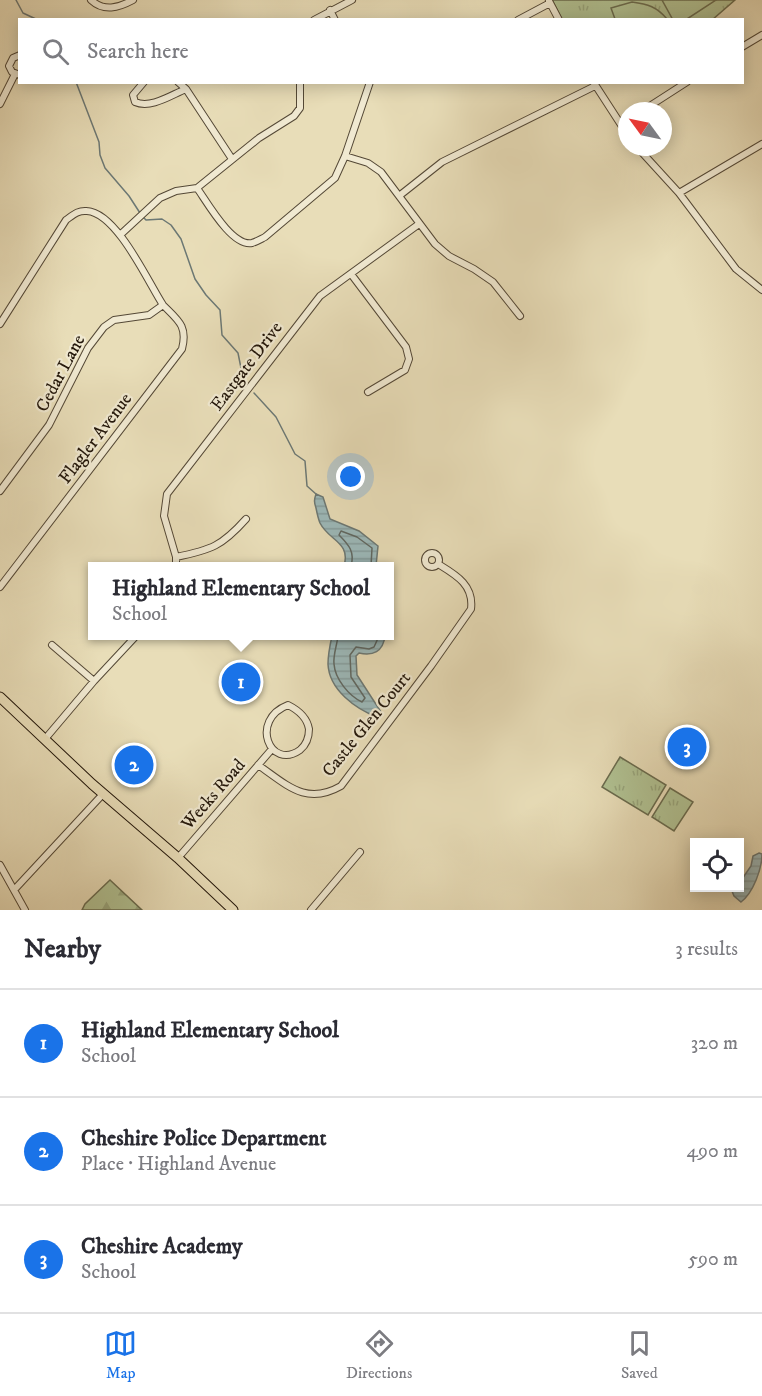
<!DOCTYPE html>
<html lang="en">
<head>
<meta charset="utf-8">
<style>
  body { margin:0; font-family:"IM FELL DW Pica",serif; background:#f7f7f7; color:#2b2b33 }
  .controls { position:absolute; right:18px; bottom:18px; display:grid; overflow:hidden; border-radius:0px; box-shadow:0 3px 15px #0003 }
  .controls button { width:54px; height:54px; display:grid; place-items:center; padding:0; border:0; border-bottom:2px solid #e1e1e2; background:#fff; color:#2b2b33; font:30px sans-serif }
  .compass { position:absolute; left:618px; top:102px; width:54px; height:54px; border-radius:50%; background:#fff; box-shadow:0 3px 15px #0003; rotate:303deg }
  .you { position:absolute; left:351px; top:477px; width:21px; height:21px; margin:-15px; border:4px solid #fff; border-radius:50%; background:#1a73e8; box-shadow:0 0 0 9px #1a73e833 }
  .badge { display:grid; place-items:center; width:39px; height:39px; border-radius:50%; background:#1a73e8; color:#fff; font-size:20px; font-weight:700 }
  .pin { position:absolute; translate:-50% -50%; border:3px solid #fff; box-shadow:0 2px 6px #0006 }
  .popup { position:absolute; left:88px; top:562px; width:306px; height:78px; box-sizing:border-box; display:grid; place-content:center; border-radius:0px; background:#fff; filter:drop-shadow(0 2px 4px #0005); font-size:20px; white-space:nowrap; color:#7c7c81 }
  .popup b { font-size:22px; color:#2b2b33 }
  .popup::after { content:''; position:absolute; left:50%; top:100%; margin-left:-12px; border:12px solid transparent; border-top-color:#fff }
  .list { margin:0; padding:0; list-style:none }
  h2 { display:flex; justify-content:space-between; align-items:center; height:78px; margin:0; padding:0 24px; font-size:26px }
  h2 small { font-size:20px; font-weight:400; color:#7c7c81 }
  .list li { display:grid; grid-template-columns:39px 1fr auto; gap:18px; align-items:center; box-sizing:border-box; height:108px; padding:0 24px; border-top:2px solid #e1e1e2 }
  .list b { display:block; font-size:22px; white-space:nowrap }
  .list p { margin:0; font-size:20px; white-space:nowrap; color:#7c7c81 }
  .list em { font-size:20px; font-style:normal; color:#7c7c81 }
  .icon { flex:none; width:33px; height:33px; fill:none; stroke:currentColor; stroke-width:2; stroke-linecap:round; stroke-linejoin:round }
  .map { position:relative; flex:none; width:762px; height:910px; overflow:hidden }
  .search { position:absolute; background:#fff; box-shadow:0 3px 15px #0003; left:18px; right:18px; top:18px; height:66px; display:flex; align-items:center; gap:15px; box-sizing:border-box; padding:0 21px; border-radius:0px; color:#7c7c81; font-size:22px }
  .sheet { height:402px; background:#fff }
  nav { display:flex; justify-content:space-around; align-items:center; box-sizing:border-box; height:84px; border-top:2px solid #e1e1e2; background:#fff; font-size:16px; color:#7c7c81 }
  nav a { display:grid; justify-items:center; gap:3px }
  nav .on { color:#1a73e8 }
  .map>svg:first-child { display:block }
  .grass { fill:url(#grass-tufts); stroke:#6a6c4f; stroke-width:1.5 }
  .forest { fill:url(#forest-firs); stroke:#6a6c4f; stroke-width:1.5 }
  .pitch { fill:#b1c293; stroke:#6a6c4f; stroke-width:1.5 }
  .water { fill:url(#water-rules); stroke:#6c7874; stroke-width:1.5 }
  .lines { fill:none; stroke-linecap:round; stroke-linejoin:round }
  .shore { stroke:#606862; stroke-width:1.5 }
  .stream { stroke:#6c7874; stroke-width:1.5 }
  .minor-casing { stroke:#544836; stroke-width:8 }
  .highway-casing { stroke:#23170b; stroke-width:11 }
  .minor { stroke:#f0e9d1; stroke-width:6 }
  .highway { stroke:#e8ddb8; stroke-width:9 }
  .labels { text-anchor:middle; stroke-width:4.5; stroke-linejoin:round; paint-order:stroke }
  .street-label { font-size:18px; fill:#23170b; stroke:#f0e9d1 }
</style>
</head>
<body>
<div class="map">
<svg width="762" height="910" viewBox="0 0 762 910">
  <defs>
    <pattern id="grass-tufts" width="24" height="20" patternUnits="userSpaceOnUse" patternTransform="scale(1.5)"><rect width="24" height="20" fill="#b1c293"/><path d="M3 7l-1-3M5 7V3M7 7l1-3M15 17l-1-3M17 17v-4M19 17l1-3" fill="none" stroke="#98a67d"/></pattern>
    <pattern id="forest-firs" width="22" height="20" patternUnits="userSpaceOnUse" patternTransform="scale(1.5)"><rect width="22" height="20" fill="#b1c293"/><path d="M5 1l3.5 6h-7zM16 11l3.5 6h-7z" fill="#98a67d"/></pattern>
    <pattern id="water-rules" width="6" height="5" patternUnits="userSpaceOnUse" patternTransform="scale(1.5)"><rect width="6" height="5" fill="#9cb9ba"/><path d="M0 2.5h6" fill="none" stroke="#869e9f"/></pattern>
  </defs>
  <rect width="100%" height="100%" fill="#e8ddb8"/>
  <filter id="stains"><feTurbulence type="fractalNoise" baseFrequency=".00333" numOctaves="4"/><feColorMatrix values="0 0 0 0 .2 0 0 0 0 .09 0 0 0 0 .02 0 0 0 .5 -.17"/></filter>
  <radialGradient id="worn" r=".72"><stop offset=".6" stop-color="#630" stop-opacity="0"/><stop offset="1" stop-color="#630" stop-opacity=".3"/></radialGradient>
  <path class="grass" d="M 552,0 L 735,0 L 712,20 L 562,19 Z
    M 620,757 L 666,785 L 648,815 L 602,787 Z
    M 670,788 L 693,802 L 674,831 L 652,817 Z"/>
  <path class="forest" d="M 110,880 L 142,910 L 82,910 L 85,904 Z"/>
  <path class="pitch" d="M 662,0 L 716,0 L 687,19 L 673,20 Z
    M 632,2 C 648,4 657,7 667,19 L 615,19 L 611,8 Z"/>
  <path class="water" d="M 316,494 L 323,497 L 330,519 L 359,531 L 378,546 L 376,566 L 344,566 C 351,542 329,541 320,523 C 318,518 317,513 316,508 C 314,502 314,500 316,494 Z
    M 332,636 L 385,636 C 383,652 373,656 359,653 L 356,656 L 357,675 L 381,712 L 377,717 C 356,709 329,690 328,664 C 328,654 330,645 332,636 Z
    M 759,853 L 762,854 C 762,869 753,893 741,902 L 734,896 L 732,891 L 734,888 L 740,888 L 740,882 L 751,866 L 753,856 Z"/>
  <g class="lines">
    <path class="shore" d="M 351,566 C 355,552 349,545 339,535 L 341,531 L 357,537 L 372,548 L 371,566
      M 338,636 C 337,645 333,655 334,664 C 335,679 349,696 362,702 L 365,698 L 351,677 L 350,655 L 356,647 L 369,649 L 374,647 L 379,636"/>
    <path class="stream" d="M 16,0 L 23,13 L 38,20
      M 76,82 L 99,142 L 100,155 L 105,168 L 129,196 L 140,213
      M 143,217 L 146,220 L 162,219 L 171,225 L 181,239 L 195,279 L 206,295 L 220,310 L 222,335 L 238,353 L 243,378
      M 254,393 L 276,417 L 295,454 L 305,461 L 307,486 L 316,494"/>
    <defs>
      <path id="minor" d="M 91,0 C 104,12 118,8 133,0
        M 549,1 L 559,20
        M 330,10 L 335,20
        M 314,20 L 352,0
        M 518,20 L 550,3
        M 742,47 L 762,35
        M 20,55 L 13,58 L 9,66 L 12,72 L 20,75
        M 144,82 L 133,95 L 135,102 C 151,109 171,95 186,89 L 178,82
        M 594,83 L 627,134
        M 186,89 L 232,159
        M 0,104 L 15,74
        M 642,111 L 687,82
        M 637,147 L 679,193 L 736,269 L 762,290
        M 345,156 L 368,163 L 381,172 L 435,244 L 449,256 L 474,269 L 493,282 L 520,316
        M 197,188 C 207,202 232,247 252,243 C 256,242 261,239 265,237 L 335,178 L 345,156 L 370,82
        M 679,193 L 762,144
        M 399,196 L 442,162 L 595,86
        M 120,235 L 160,198 L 176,191 L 197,188 L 259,138 L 294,116 L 300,108 L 300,82
        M 351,274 L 406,347 L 409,359 L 405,370 L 368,392
        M 0,324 L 66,220 C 73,215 78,210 87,211 C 117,213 148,282 163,305 L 149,315 L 114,320 L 104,327 L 88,348 L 49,425 L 0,491
        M425 560a7 7 0 1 1 14 0a7 7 0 1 1-14 0Z
        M 176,557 C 211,550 222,546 246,519
        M 176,566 L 176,557 L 164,516 L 167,494 L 320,296 L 419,224
        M 0,587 L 182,349 C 188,326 178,320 163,305
        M 52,645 L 94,681
        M 288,705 C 298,710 307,717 309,729 C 309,737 306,745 300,750 C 270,771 249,720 288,705 Z
        M 45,739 L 94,681 L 136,636
        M 258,765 C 287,785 306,806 341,786 L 431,666 L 471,609 C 474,585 456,575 438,564
        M 178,858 L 272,749
        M 0,865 L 25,910
        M 14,890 L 103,794
        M 311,910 L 360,852"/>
      <path id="highway" d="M 0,697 L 92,784 L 178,858 L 233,910"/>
    </defs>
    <use href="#minor" class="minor-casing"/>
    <use href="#highway" class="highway-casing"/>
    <use href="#minor" class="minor"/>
    <use href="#highway" class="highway"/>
  </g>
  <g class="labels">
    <g class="street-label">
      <text transform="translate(246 366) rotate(-53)" y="6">Eastgate Drive</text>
      <text transform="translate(60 373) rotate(-62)" y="6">Cedar Lane</text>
      <text transform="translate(95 438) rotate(-53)" y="6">Flagler Avenue</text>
      <text transform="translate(366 724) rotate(-51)" y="6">Castle Glen Court</text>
      <text transform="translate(213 794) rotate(-49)" y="6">Weeks Road</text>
    </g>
  </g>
  <rect width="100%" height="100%" filter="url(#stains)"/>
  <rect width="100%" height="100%" fill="url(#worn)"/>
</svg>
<div class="controls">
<button><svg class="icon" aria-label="locate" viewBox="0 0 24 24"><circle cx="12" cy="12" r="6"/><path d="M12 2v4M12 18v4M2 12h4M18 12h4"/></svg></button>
</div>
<svg class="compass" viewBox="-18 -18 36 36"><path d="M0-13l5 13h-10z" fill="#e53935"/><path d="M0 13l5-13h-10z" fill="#7c7c81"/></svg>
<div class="you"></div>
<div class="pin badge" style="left:241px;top:682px">1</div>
<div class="popup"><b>Highland Elementary School</b>School</div>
<div class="pin badge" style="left:134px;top:765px">2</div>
<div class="pin badge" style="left:687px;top:747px">3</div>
<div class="search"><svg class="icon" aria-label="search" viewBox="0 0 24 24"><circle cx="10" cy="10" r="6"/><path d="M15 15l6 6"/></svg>Search here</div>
</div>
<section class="sheet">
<h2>Nearby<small>3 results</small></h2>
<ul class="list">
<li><span class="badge">1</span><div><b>Highland Elementary School</b><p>School</p></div><em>320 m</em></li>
<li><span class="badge">2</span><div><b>Cheshire Police Department</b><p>Place · Highland Avenue</p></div><em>490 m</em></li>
<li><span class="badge">3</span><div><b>Cheshire Academy</b><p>School</p></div><em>590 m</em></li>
</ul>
</section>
<nav>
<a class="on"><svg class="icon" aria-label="map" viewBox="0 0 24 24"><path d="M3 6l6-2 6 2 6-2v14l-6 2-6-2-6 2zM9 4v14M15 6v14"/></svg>Map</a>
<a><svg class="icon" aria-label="directions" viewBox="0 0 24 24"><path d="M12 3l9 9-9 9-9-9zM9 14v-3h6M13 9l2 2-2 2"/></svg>Directions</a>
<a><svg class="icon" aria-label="saved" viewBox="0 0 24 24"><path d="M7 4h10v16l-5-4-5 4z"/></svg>Saved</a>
</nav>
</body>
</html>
